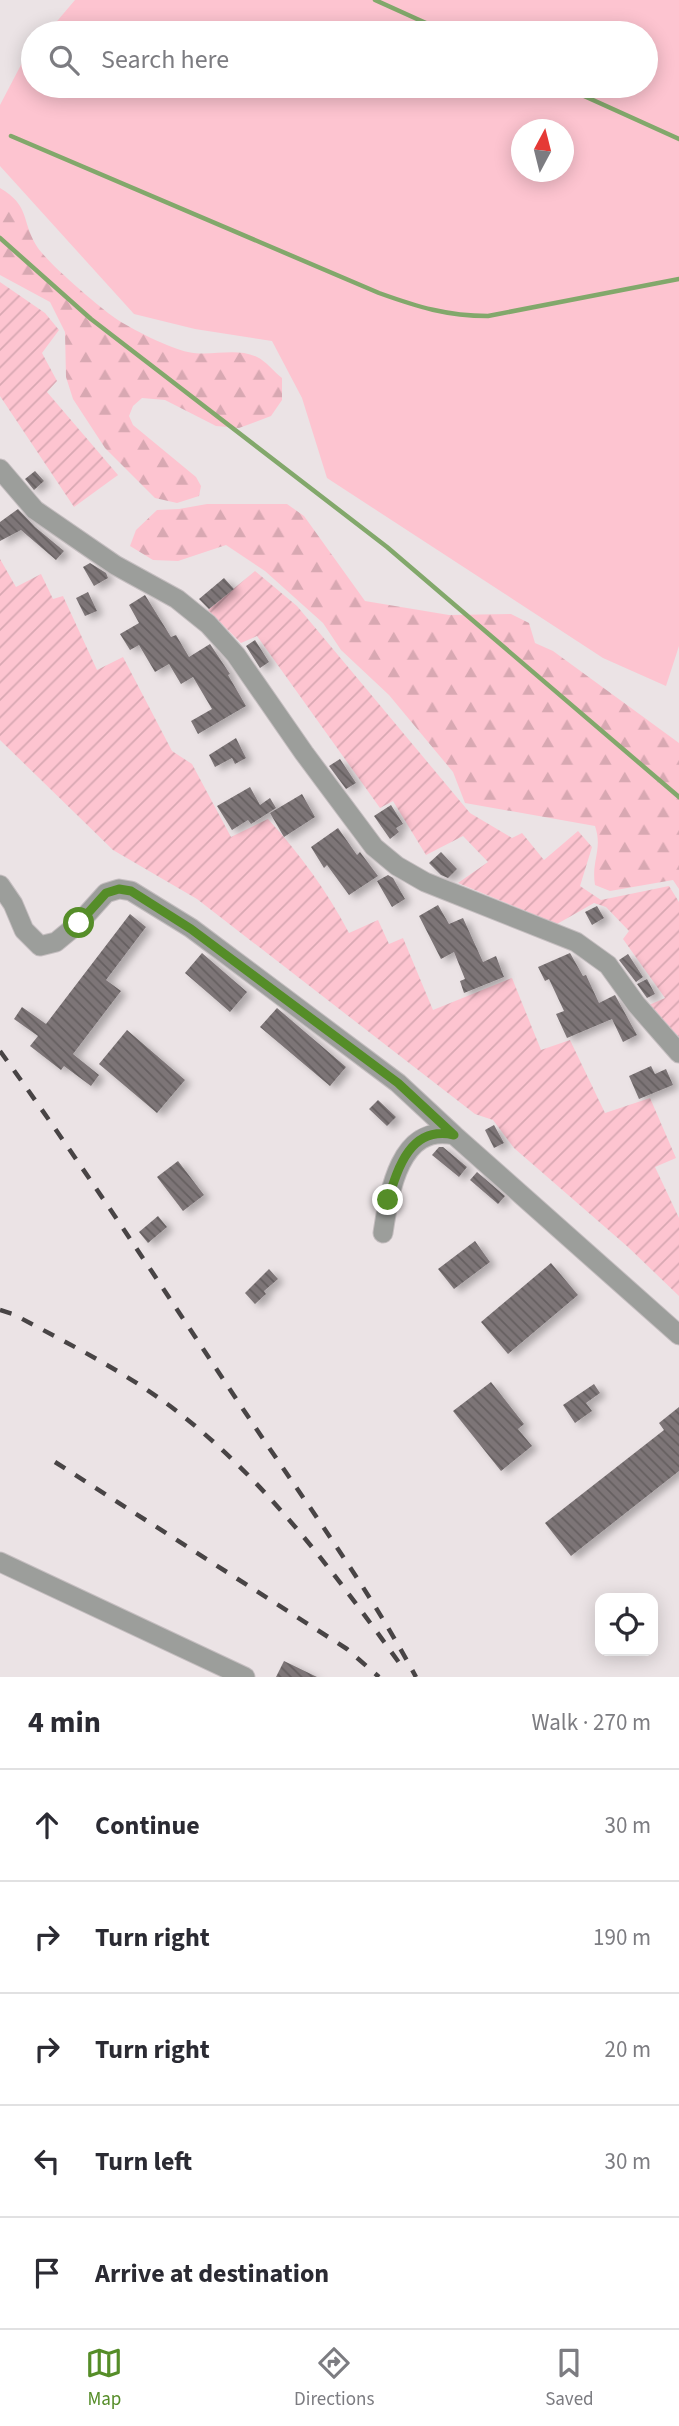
<!DOCTYPE html>
<html lang="en">
<head>
<meta charset="utf-8">
<style>
  body { margin:0; font-family:"Source Sans 3",sans-serif; background:#f2f2f3; color:#2b2b33 }
  .controls { position:absolute; right:21px; bottom:21px; display:grid; overflow:hidden; border-radius:14px; box-shadow:0 4px 18px #0003 }
  .controls button { width:63px; height:63px; display:grid; place-items:center; padding:0; border:0; border-bottom:2px solid #e1e1e2; background:#fff; color:#2b2b33; font:35px sans-serif }
  .compass { position:absolute; left:511px; top:119px; width:63px; height:63px; border-radius:50%; background:#fff; box-shadow:0 4px 18px #0003; rotate:7deg }
  .stop { position:absolute; width:21px; height:21px; margin:-16px; border:5px solid #558d28; border-radius:50%; background:#fff }
  .stop.end { background:#558d28; border-color:#fff; box-shadow:0 2px 7px #0008 }
  .list { margin:0; padding:0; list-style:none }
  h2 { display:flex; justify-content:space-between; align-items:center; height:91px; margin:0; padding:0 28px; font-size:30px }
  h2 small { font-size:23px; font-weight:400; color:#7c7c81 }
  .list li { display:grid; grid-template-columns:46px 1fr auto; gap:21px; align-items:center; box-sizing:border-box; height:112px; padding:0 28px; border-top:2px solid #e1e1e2 }
  .list b { display:block; font-size:26px; white-space:nowrap }
  .list em { font-size:23px; font-style:normal; color:#7c7c81 }
  .icon { flex:none; width:38px; height:38px; fill:none; stroke:currentColor; stroke-width:2; stroke-linecap:round; stroke-linejoin:round }
  .map { position:relative; flex:none; width:679px; height:1677px; overflow:hidden }
  .search { position:absolute; background:#fff; box-shadow:0 4px 18px #0003; left:21px; right:21px; top:21px; height:77px; display:flex; align-items:center; gap:18px; box-sizing:border-box; padding:0 24px; border-radius:38px; color:#7c7c81; font-size:26px }
  .sheet { height:651px; background:#fff }
  nav { display:flex; justify-content:space-around; align-items:center; box-sizing:border-box; height:98px; border-top:2px solid #e1e1e2; background:#fff; font-size:19px; color:#7c7c81 }
  nav a { display:grid; justify-items:center; gap:4px }
  nav .on { color:#558d28 }
  .map>svg:first-child { display:block }
  .grass { fill:#fdc4d0; fill-rule:evenodd }
  .forest { fill:url(#forest-firs) }
  .garden { fill:url(#garden-furrows) }
  .lines { fill:none; stroke-linecap:round; stroke-linejoin:round }
  .stream { stroke:#82a86b; stroke-width:4.5 }
  .building { fill:url(#building-back-hatch); filter:url(#shadow) }
  .minor-casing { stroke:#c5bec0; stroke-width:21 }
  .minor { stroke:#9c9e9b; stroke-width:19 }
  .rail { stroke:#484445; stroke-width:4.5; stroke-dasharray:12 12; stroke-linecap:butt }
  .route { stroke:#558d28; stroke-width:9 }
</style>
</head>
<body>
<div class="map">
<svg width="679" height="1677" viewBox="0 0 679 1677">
  <defs>
    <pattern id="forest-firs" width="22" height="20" patternUnits="userSpaceOnUse" patternTransform="scale(1.75)"><rect width="22" height="20" fill="#fdc4d0"/><path d="M5 1l3.5 6h-7zM16 11l3.5 6h-7z" fill="#d8a8b2"/></pattern>
    <pattern id="garden-furrows" width="10" height="10" patternUnits="userSpaceOnUse" patternTransform="scale(1.75)"><rect width="10" height="10" fill="#fdc4d0"/><path d="M-1 1l2-2M0 10L10 0M9 11l2-2" fill="none" stroke="#d8a8b2"/></pattern>
    <pattern id="building-back-hatch" width="6" height="6" patternUnits="userSpaceOnUse" patternTransform="scale(1.75)"><rect width="6" height="6" fill="#7d7577"/><path d="M-1 5l2 2M0 0l6 6M5-1l2 2" fill="none" stroke="#655f60"/></pattern>
    <filter id="shadow"><feDropShadow dx="6" dy="3.5" stdDeviation="3.5" flood-color="#0004"/></filter>
  </defs>
  <rect width="100%" height="100%" fill="#ebe3e5"/>
  <path class="grass" d="M 75,0 L 679,0 L 679,646 L 666,686 L 603,658 L 327,478 L 302,398 L 272,341 L 195,329 L 134,314 L 0,166 L 0,105 L 23,61 L 33,50 L 33,86 L 646,86 L 646,33 L 47,33 ZM 522,130 L 564,130 L 564,172 L 522,172 Z"/>
  <path class="forest" d="M 0,188 C 30,206 21,219 36,245 C 45,261 98,306 115,318 C 129,328 171,349 188,352 C 211,357 235,347 257,357 C 266,361 274,372 282,378 L 282,400 L 271,416 L 239,428 L 216,426 L 165,400 L 142,398 L 133,406 L 129,416 L 133,425 L 196,477 L 201,486 L 199,496 L 177,503 L 155,498 L 105,448 L 73,399 L 66,377 L 65,332 L 50,302 L 0,275 Z
    M 207,504 L 287,504 L 304,516 L 365,601 L 449,615 L 511,614 L 529,623 L 535,643 L 553,651 L 679,743 L 679,889 L 673,880 L 610,891 L 595,885 C 591,861 603,849 595,826 L 465,803 L 453,772 L 389,695 L 341,650 L 323,623 L 265,571 L 226,545 L 178,561 L 153,560 L 130,546 L 136,530 L 157,510 L 179,509 Z"/>
  <path class="garden" d="M 0,282 L 45,313 L 59,330 L 42,353 L 57,381 L 47,392 L 118,475 L 74,507 L 0,396 Z
    M 0,559 L 16,587 L 41,574 L 53,599 L 63,596 L 97,670 L 123,657 L 172,751 L 192,764 L 231,837 L 268,819 C 300,854 327,891 349,933 L 378,920 L 389,944 L 403,938 L 433,1010 L 512,978 L 541,1050 L 570,1040 L 605,1113 L 650,1098 L 676,1158 L 655,1167 L 679,1218 L 679,1296 L 628,1247 L 514,1148 L 493,1120 L 475,1114 L 197,899 L 113,850 L 0,740 Z
    M 255,571 L 297,606 L 470,813 L 512,838 L 522,833 L 544,860 L 578,831 L 592,847 L 580,886 L 601,900 L 669,886 L 679,902 L 679,1037 L 649,1005 L 665,998 L 623,939 L 629,931 L 606,907 L 594,903 L 557,924 L 458,883 L 488,862 L 463,836 L 426,855 L 393,801 L 380,808 L 257,636 L 241,643 L 208,610 Z"/>
  <g class="lines">
    <path class="stream" d="M 375,0 L 448,33
      M 562,86 L 679,139
      M 11,136 L 379,293 C 418,307 447,316 488,316 L 679,279
      M 0,238 L 91,319 L 387,547 L 679,797"/>
  </g>
  <path class="building" d="M 35,471 L 44,481 L 34,490 L 25,479 Z
    M 18,509 L 35,527 L 64,551 L 56,560 L 21,530 L 0,541 L 0,522 Z
    M 90,563 L 106,573 L 108,578 L 94,586 L 83,567 Z
    M 224,578 L 234,589 L 209,609 L 199,599 Z
    M 88,592 L 97,611 L 85,616 L 76,598 Z
    M 145,595 L 171,637 L 176,635 L 189,657 L 210,644 L 230,674 L 228,675 L 246,706 L 198,734 L 191,721 L 212,709 L 193,677 L 181,684 L 169,664 L 155,672 L 139,645 L 130,650 L 120,634 L 139,623 L 129,605 Z
    M 255,640 L 269,662 L 260,668 L 246,646 Z
    M 236,738 L 246,758 L 235,764 L 232,758 L 215,767 L 209,755 Z
    M 340,759 L 356,783 L 346,789 L 329,766 Z
    M 250,787 L 260,805 L 270,798 L 276,808 L 251,824 L 248,820 L 232,830 L 217,806 Z
    M 302,794 L 315,817 L 284,837 L 270,813 Z
    M 391,805 L 403,824 L 396,828 L 399,832 L 390,839 L 374,816 Z
    M 338,828 L 357,855 L 360,852 L 378,876 L 349,895 L 327,865 L 324,868 L 311,847 Z
    M 441,852 L 457,869 L 448,878 L 441,875 L 429,863 Z
    M 388,875 L 393,878 L 405,899 L 392,907 L 377,881 Z
    M 438,905 L 449,924 L 463,918 L 483,962 L 496,956 L 504,977 L 464,993 L 460,981 L 465,979 L 454,952 L 441,959 L 419,916 Z
    M 597,906 L 604,918 L 592,925 L 585,912 Z
    M 130,914 L 146,927 L 106,980 L 121,991 L 73,1054 L 99,1075 L 91,1086 L 64,1066 L 61,1070 L 30,1046 L 38,1036 L 14,1019 L 22,1007 L 46,1024 Z
    M 202,953 L 247,992 L 230,1012 L 185,973 Z
    M 570,953 L 583,976 L 586,975 L 599,1003 L 615,995 L 637,1035 L 623,1042 L 612,1019 L 567,1038 L 556,1014 L 564,1011 L 549,979 L 545,981 L 538,967 Z
    M 628,954 L 643,977 L 636,982 L 619,960 Z
    M 647,979 L 655,994 L 647,998 L 637,984 Z
    M 277,1008 L 346,1067 L 330,1086 L 260,1027 Z
    M 127,1030 L 185,1080 L 157,1113 L 99,1064 Z
    M 651,1066 L 655,1074 L 666,1069 L 673,1085 L 639,1099 L 629,1076 Z
    M 378,1100 L 396,1117 L 387,1126 L 369,1109 Z
    M 494,1125 L 504,1143 L 494,1148 L 485,1130 Z
    M 439,1147 L 443,1147 L 467,1167 L 459,1177 L 432,1155 Z
    M 178,1161 L 204,1195 L 183,1211 L 157,1177 Z
    M 477,1172 L 505,1196 L 498,1204 L 470,1180 Z
    M 158,1216 L 167,1227 L 148,1243 L 139,1232 Z
    M 475,1241 L 490,1262 L 454,1289 L 438,1269 Z
    M 551,1263 L 578,1295 L 508,1354 L 481,1322 Z
    M 269,1269 L 278,1279 L 264,1291 L 266,1294 L 255,1304 L 245,1293 Z
    M 491,1382 L 524,1424 L 518,1429 L 532,1446 L 501,1471 L 453,1411 Z
    M 594,1384 L 600,1393 L 586,1403 L 592,1411 L 575,1423 L 563,1405 Z
    M 679,1407 L 679,1471 L 571,1556 L 545,1523 L 664,1430 L 659,1423 Z
    M 284,1661 L 317,1677 L 276,1677 Z"/>
  <g class="lines">
    <defs>
      <path id="minor" d="M 0,469 L 35,510 L 115,565 L 177,599 L 208,624 L 236,655 L 304,753 L 374,847 L 397,866 L 425,882 L 576,942 L 608,965 L 636,1004 L 679,1053
        M 0,885 L 13,904 L 24,930 L 40,946 L 56,942 L 79,923 L 106,893 L 119,889 L 131,891 L 191,928 L 398,1083 L 454,1135
        M 383,1233 C 389,1194 399,1123 454,1135 L 679,1335
        M 0,1562 L 245,1677"/>
    </defs>
    <use href="#minor" class="minor-casing"/>
    <use href="#minor" class="minor"/>
    <path class="rail" d="M 0,1051 C 84,1167 162,1287 241,1406 C 300,1495 365,1582 416,1677
      M 0,1310 L 13,1314 C 67,1343 124,1371 174,1409 C 264,1478 334,1572 400,1664
      M 55,1462 L 347,1649 L 379,1677"/>
  </g>
  <g class="lines">
    <path class="route" d="M 79,923 L 106,893 L 119,889 L 131,891 L 191,929 L 398,1083 L 454,1135 C 411,1125 398,1167 388,1200"/>
  </g>
</svg>
<div class="controls">
<button><svg class="icon" aria-label="locate" viewBox="0 0 24 24"><circle cx="12" cy="12" r="6"/><path d="M12 2v4M12 18v4M2 12h4M18 12h4"/></svg></button>
</div>
<svg class="compass" viewBox="-18 -18 36 36"><path d="M0-13l5 13h-10z" fill="#e53935"/><path d="M0 13l5-13h-10z" fill="#7c7c81"/></svg>
<div class="stop" style="left:79px;top:923px"></div>
<div class="stop end" style="left:388px;top:1200px"></div>
<div class="search"><svg class="icon" aria-label="search" viewBox="0 0 24 24"><circle cx="10" cy="10" r="6"/><path d="M15 15l6 6"/></svg>Search here</div>
</div>
<section class="sheet">
<h2>4 min<small>Walk · 270 m</small></h2>
<ul class="list">
<li><svg class="icon" aria-label="ahead" viewBox="0 0 24 24"><path d="M12 20V5M6 11l6-6 6 6"/></svg><div><b>Continue</b></div><em>30 m</em></li>
<li><svg class="icon" aria-label="right" viewBox="0 0 24 24"><path d="M7 20v-9h11M14 6l5 5-5 5"/></svg><div><b>Turn right</b></div><em>190 m</em></li>
<li><svg class="icon" aria-label="right" viewBox="0 0 24 24"><path d="M7 20v-9h11M14 6l5 5-5 5"/></svg><div><b>Turn right</b></div><em>20 m</em></li>
<li><svg class="icon" aria-label="left" viewBox="0 0 24 24"><path d="M17 20v-9H6M10 6l-5 5 5 5"/></svg><div><b>Turn left</b></div><em>30 m</em></li>
<li><svg class="icon" aria-label="arrive" viewBox="0 0 24 24"><path d="M6 21V4h12l-3 4 3 4H6"/></svg><div><b>Arrive at destination</b></div></li>
</ul>
</section>
<nav>
<a class="on"><svg class="icon" aria-label="map" viewBox="0 0 24 24"><path d="M3 6l6-2 6 2 6-2v14l-6 2-6-2-6 2zM9 4v14M15 6v14"/></svg>Map</a>
<a><svg class="icon" aria-label="directions" viewBox="0 0 24 24"><path d="M12 3l9 9-9 9-9-9zM9 14v-3h6M13 9l2 2-2 2"/></svg>Directions</a>
<a><svg class="icon" aria-label="saved" viewBox="0 0 24 24"><path d="M7 4h10v16l-5-4-5 4z"/></svg>Saved</a>
</nav>
</body>
</html>
